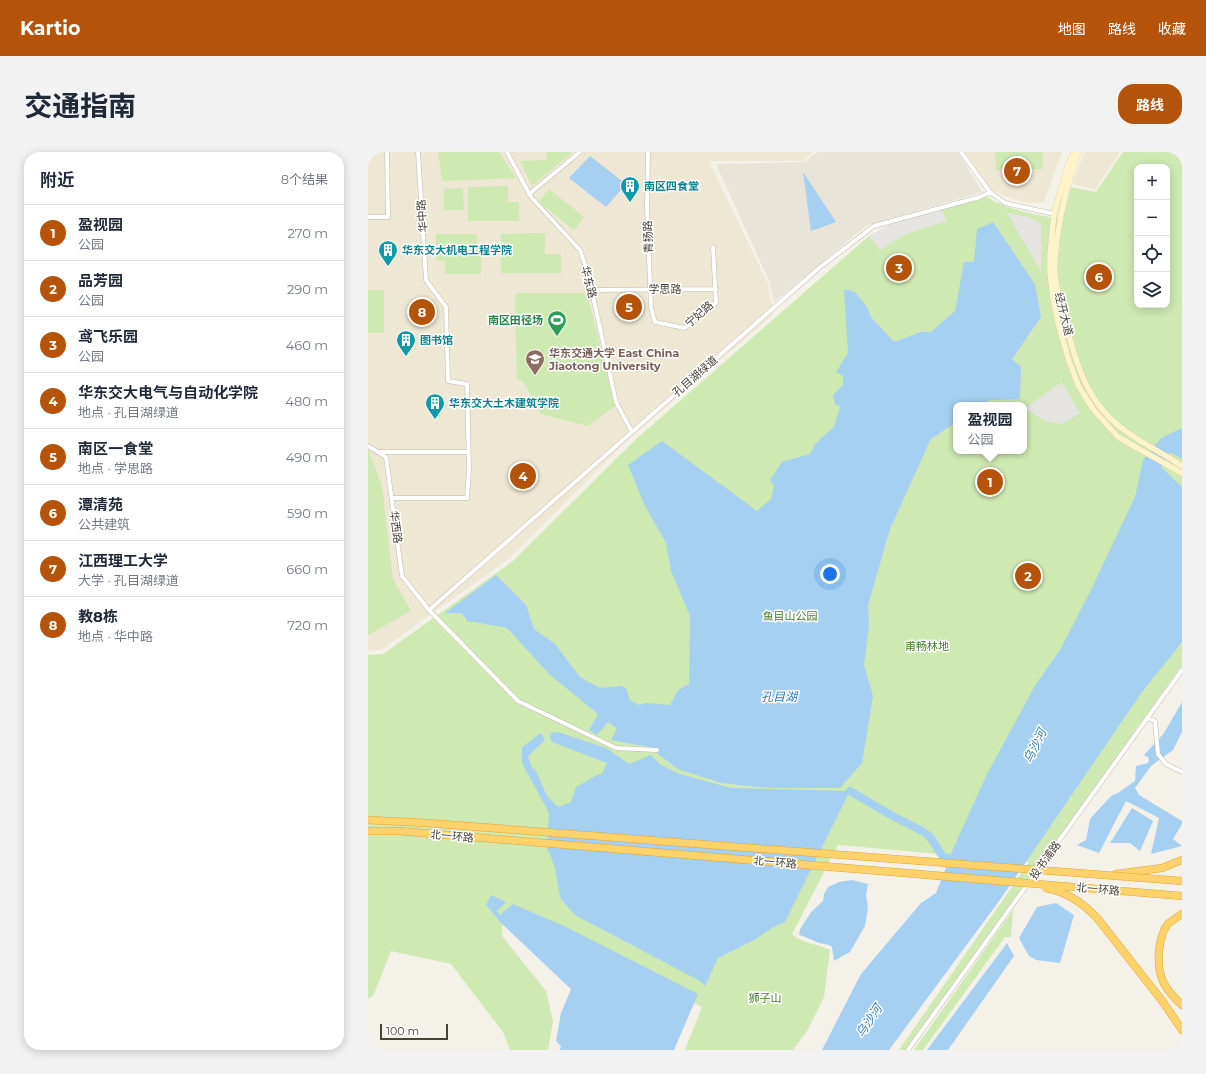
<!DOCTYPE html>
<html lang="zh">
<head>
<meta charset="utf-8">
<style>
  body { margin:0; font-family:Montserrat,"Noto Sans SC",sans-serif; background:#f2f2f3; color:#1f2937 }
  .controls { position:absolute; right:12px; top:12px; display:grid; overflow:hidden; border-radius:8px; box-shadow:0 2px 10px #0003 }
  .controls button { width:36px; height:36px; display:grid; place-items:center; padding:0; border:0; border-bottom:1px solid #e0e1e3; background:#fff; color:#1f2937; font:20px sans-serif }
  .scale { position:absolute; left:12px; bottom:10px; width:68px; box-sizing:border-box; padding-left:4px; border:2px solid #484237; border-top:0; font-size:11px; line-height:14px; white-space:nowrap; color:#484237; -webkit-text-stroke:3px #fff; paint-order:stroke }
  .you { position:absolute; left:462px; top:422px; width:14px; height:14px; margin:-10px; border:3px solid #fff; border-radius:50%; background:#1a73e8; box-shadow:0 0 0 6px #1a73e833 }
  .badge { display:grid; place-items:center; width:26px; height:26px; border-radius:50%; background:#b45309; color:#fff; font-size:13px; font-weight:700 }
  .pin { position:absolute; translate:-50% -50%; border:2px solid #fff; box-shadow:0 1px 4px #0006 }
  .popup { position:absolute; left:585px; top:250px; width:74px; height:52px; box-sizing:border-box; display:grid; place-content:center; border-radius:8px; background:#fff; filter:drop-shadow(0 1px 3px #0005); font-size:13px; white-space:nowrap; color:#747a83 }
  .popup b { font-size:15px; color:#1f2937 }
  .popup::after { content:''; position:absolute; left:50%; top:100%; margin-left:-8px; border:8px solid transparent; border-top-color:#fff }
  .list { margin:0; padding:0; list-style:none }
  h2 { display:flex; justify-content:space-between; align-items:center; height:52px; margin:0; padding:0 16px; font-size:17px }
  h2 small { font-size:13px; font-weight:400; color:#747a83 }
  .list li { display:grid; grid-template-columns:26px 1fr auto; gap:12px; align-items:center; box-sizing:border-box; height:56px; padding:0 16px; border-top:1px solid #e0e1e3 }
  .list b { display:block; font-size:15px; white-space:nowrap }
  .list p { margin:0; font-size:13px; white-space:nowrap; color:#747a83 }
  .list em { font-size:13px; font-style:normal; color:#747a83 }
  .icon { flex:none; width:22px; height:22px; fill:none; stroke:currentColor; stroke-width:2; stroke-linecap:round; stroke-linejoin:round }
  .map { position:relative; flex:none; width:814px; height:898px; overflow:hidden; border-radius:16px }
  header { display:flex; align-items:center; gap:24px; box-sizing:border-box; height:56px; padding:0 20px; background:#b45309; color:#fff }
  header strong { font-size:19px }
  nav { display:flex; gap:22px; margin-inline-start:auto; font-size:14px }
  .intro { display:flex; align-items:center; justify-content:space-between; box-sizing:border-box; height:96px; padding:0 24px }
  h1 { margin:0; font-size:28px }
  .button { padding:10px 18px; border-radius:16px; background:#b45309; color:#fff; font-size:14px; font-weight:700 }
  main { display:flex; gap:24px; padding:0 24px }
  aside { flex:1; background:#fff; border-radius:16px; box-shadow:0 2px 10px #0003 }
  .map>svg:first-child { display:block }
  .residential { fill:#e8e4d7 }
  .education { fill:#eee7d3 }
  .green { fill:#cee9b2; fill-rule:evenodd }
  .parking { fill:#e6e4e1 }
  .water { fill:#a6d0f1 }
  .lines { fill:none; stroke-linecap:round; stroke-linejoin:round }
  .river { stroke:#a6d0f1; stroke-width:8 }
  .street-casing { stroke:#c0baab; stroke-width:5 }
  .secondary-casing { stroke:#d4c699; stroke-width:6 }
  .highway-casing { stroke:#dea73a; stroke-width:8 }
  .street { stroke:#fff; stroke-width:4 }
  .secondary { stroke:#fff3c9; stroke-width:5.5 }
  .highway { stroke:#fed26b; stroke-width:7 }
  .highway-bridge-casing { stroke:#dea73a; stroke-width:8; stroke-linecap:butt }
  .highway-bridge { stroke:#fed26b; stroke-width:7 }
  .labels { text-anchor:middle; stroke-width:3; stroke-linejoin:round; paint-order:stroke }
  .culture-label { font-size:11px; font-weight:bold; fill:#0d838f; stroke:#fff; text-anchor:start }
  .street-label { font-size:11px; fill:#484237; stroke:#fff }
  .leisure-label { font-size:11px; font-weight:bold; fill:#27864d; stroke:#fff; text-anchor:end }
  .education-label { font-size:11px; font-weight:bold; fill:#785e54; stroke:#fff; text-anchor:start }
  .park-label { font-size:11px; fill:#467b2a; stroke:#fff }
  .water-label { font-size:12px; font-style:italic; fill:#2f78b5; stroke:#fff }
</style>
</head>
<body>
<header>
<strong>Kartio</strong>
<nav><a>地图</a><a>路线</a><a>收藏</a></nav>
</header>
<div class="intro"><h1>交通指南</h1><a class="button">路线</a></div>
<main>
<aside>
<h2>附近<small>8个结果</small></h2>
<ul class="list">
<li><span class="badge">1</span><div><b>盈视园</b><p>公园</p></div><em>270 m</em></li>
<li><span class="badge">2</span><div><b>品芳园</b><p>公园</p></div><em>290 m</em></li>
<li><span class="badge">3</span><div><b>鸢飞乐园</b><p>公园</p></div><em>460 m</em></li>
<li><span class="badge">4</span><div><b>华东交大电气与自动化学院</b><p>地点 · 孔目湖绿道</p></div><em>480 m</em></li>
<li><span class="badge">5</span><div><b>南区一食堂</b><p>地点 · 学思路</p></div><em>490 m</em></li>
<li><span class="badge">6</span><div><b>潭清苑</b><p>公共建筑</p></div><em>590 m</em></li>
<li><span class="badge">7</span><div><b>江西理工大学</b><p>大学 · 孔目湖绿道</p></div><em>660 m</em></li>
<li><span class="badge">8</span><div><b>教8栋</b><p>地点 · 华中路</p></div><em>720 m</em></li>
</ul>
</aside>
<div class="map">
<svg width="814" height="898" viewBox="0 0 814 898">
  <rect width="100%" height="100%" fill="#f4f1e9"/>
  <path class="residential" d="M 449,0 L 590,0 L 614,40 L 498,74 L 406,150 L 401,129 L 348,12 L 437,10 Z"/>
  <path class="education" d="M 0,0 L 445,0 L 435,9 L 341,9 L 400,132 L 406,162 L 262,286 L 142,406 L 13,498 L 0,499 Z
    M 597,0 L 694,0 L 676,50 L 660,51 L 643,46 L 623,38 Z
    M 717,0 L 752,0 L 727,38 L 704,32 Z"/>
  <path class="green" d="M 70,0 L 131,0 L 148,26 L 74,29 Z
    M 178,0 L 205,0 L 164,34 L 152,9 L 179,8 Z
    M 627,0 L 674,0 L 675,17 L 628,18 Z
    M 755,0 L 814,0 L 814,513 L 540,898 L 531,898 L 661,710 L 470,693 L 424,782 C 433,791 450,792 462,798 L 456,845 L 439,879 L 425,898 L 317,898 L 334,855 L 149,768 L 145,754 L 141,755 L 134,769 L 134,784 L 178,839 L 185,869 L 180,898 L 142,898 L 135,880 L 83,812 L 23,799 L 5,844 L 0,847 L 0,503 L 15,502 L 145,409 L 267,288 L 501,84 L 523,72 L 619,45 C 640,58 671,64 695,67 L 703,35 L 728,40 ZM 769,15 L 799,15 L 799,153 L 769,153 ZM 588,253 L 656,253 L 656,299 L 588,299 Z
    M 140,34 L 140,50 L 151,50 L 151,69 L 100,69 L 100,35 Z
    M 95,36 L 96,58 L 76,58 L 76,37 Z
    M 181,37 L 216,65 L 206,78 L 170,50 Z
    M 177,81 L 177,102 L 193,102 L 193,121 L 133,121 L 133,82 Z
    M 68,82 L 109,82 L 110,104 L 113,104 L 113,122 L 77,122 L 77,109 L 68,109 Z
    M 0,138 L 16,138 L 16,181 L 0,181 Z
    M 147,141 L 219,141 L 247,254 L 220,274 L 173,262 L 155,229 L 149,228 Z
    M 0,296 L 14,334 L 25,427 L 43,459 L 0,483 Z
    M 645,758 L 643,785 L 637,785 L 555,898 L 546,898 Z"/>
  <path class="parking" d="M 574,58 L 579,69 L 538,82 L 512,98 L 501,84 L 523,72 Z
    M 639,61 L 661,65 L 673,72 L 673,119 Z
    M 694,230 L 712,261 L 694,272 L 677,269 L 657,256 Z"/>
  <path class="water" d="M 222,4 L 258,32 L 238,55 L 201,26 Z
    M 435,20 L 468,70 L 443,79 Z
    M 625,70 L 667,132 L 673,165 L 644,207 L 653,215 L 652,247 L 621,248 L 614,253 L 588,253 L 588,270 L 562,288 L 556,302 L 522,377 L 500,453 L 501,473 L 496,513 L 505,544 L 494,611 L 472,636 L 400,636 L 353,631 L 310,617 L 281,595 L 243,588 L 249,576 L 240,570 L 229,583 L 221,578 L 230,562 L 181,522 L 139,476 L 107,470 L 100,470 L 94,461 L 77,461 L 128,423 L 158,453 L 166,477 L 187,492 L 212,525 L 232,536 L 254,534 L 258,536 L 262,548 L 271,553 L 278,551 L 302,553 L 310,538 L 321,532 L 322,464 L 303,419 L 298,391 L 277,354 L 260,313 L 294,289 L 389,359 L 403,347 L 406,334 L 402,328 L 414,310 L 442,302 L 448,291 L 466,275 L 472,254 L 467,253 L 465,243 L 475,233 L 475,224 L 468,220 L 480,201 L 476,137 L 487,140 L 499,155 L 503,165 L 526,190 L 553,180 L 563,180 L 587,159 L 596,110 L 606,110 L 609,77 Z
    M 814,276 L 814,307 L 802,300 L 793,315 L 814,335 L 814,490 L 774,540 L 634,745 L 521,898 L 454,898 L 493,822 L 553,751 L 568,741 L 585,697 L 619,622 L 668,532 L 692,498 L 722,440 L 767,345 L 775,308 L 793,286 Z
    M 814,550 L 814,580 L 805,598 L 783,614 L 767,636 L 771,643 L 814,669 L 814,672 L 805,687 L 814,694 L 783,702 L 791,666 L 758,649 L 731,701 L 709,693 L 718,688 L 722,667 L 743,644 L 750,641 L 767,629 L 768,614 L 780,611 L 781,606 L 776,603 L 796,581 Z
    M 190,580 L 238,596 L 261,612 L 283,603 L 293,613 L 312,622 L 363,636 L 482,639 L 417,770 L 404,776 L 388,787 L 350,806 L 337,834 L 332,829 L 207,763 L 193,747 L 191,740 L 187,715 L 179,696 L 181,661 L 154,611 L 154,595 L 173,581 L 177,588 L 160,604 L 164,616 L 167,617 L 179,644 L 190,655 L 203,650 L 208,635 L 229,623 L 234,622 L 239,611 L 184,590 L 182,586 L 183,581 Z
    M 764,656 L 785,669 L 772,699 L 762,691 L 742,691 Z
    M 484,728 L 500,732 L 498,743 L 500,755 L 497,774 L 482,800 L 466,809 L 464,795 C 460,792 456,792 451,791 C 444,788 439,785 431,783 L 432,777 L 444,759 L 455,749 L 456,742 L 460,735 L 471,730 Z
    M 123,743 L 138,750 L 129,759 L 132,763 L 145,752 L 196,774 L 330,842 L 306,898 L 192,898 L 193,894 L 188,889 L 193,861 L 203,837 L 135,773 L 118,753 Z
    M 688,751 L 706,763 L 692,811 L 668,808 L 661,804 L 651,786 L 669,755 Z
    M 639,791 L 646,804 L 580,898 L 559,898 Z"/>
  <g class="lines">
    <path class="river" d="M 482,639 L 521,662 L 556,680 L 562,685 L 575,705 L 589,708"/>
    <defs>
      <path id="street" d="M 139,0 L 163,45 L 212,98 L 220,121 L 248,250 L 264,280
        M 280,0 L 279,55 L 283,156 L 287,170 L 317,176 L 348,151 L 345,95
        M 593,0 L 622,40 L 637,51 L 686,62
        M 161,42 L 212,0
        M 0,65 L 20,65 L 19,0
        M 223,138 L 348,137
        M 0,294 L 18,305 L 34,424 L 61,458 L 150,549 L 248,596 L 289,598
        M 11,300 L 100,300
        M 24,346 L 99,346 L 101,317 L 99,232 L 80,229 L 78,155 L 58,128 L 50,0
        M 61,458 L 451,116 L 506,74 L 612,45 L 622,40
        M 779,566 L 787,569 L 790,602 L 798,612 L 814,620
        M 540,898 L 814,518"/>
      <path id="secondary" d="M 706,0 L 700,14 L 686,62 L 682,103 L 682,122 L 685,146 L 690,171 L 702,212 L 711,235 L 725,257 L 750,285 L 814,321
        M 711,0 C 700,28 693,58 689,88 C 688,99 686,111 687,122 C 689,143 696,164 701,184 C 708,209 716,235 733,256 C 753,282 787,296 814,314"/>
      <path id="highway" d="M 748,722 L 794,716 L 814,708
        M 814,762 C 810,765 803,769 799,773 C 794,780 792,790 791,799 C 789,824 796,837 814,853
        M 795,850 L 814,878"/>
    </defs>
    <use href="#street" class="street-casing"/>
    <use href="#secondary" class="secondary-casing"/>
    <use href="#highway" class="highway-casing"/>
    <use href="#street" class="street"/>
    <use href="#secondary" class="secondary"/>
    <use href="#highway" class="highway"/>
    <defs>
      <path id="highway-bridge" d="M 0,668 L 59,671 L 814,729
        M 0,679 L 31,679 L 814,744
        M 677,736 C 698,739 716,752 730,767 L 795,850"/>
    </defs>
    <use href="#highway-bridge" class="highway-bridge-casing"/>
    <use href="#highway-bridge" class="highway-bridge"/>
  </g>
  <defs>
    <symbol id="building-pin" viewBox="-11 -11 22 30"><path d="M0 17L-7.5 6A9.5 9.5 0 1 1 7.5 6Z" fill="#0f9aa8" stroke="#fff"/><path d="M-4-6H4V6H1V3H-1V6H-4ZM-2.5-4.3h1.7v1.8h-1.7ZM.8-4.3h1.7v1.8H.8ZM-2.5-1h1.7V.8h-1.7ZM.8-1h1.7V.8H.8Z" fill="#fff"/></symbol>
    <symbol id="stadium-pin" viewBox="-11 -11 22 30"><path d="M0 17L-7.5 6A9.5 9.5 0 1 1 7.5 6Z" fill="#2e9e5b" stroke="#fff"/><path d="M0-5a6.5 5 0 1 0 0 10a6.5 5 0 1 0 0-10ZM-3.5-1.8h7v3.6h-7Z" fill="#fff"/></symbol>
    <symbol id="university-pin" viewBox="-11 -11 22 30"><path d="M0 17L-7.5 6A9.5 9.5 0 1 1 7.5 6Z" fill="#8d6e63" stroke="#fff"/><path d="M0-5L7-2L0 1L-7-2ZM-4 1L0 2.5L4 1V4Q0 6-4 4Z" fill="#fff"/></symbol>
  </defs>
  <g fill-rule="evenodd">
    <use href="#building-pin" x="251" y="23" width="22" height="30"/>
    <use href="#building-pin" x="9" y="87" width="22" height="30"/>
    <use href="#stadium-pin" x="178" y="157" width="22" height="30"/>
    <use href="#building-pin" x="27" y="177" width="22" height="30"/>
    <use href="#university-pin" x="156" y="196" width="22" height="30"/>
    <use href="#building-pin" x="56" y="240" width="22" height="30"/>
  </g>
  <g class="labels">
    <g class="culture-label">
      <text x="276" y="38">南区四食堂</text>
      <text x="34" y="102">华东交大机电工程学院</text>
      <text x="52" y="192">图书馆</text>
      <text x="81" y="255">华东交大土木建筑学院</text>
    </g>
    <g class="street-label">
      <text transform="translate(54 64) rotate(-94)" y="4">华中路</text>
      <text transform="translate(280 85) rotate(-92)" y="4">青扬路</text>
      <text transform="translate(221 130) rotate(76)" y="4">华东路</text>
      <text x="297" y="141">学思路</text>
      <text transform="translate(331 162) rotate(-41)" y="4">宁妃路</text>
      <text transform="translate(696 162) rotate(76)" y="4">经开大道</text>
      <text transform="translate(327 224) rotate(-41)" y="4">孔目湖绿道</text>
      <text transform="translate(28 375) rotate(82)" y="4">华西路</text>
      <text transform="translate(84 684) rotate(5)" y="4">北一环路</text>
      <text transform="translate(677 708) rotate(-54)" y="4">投书浦路</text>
      <text transform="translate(407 710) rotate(5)" y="4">北一环路</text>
      <text transform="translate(730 737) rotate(5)" y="4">北一环路</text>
    </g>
    <g class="leisure-label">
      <text x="175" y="172">南区田径场</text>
    </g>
    <g class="education-label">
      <text x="181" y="205">华东交通大学 East China<tspan x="181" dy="13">Jiaotong University</tspan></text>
    </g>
    <g class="park-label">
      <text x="422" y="468">鱼目山公园</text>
      <text x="559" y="498">甫畅林地</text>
      <text x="397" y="850">狮子山</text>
    </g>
    <g class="water-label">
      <text x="411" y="549">孔目湖</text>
      <text transform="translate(667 594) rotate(-64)" y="4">乌沙河</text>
      <text transform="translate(501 869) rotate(-56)" y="4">乌沙河</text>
    </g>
  </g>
</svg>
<div class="controls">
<button>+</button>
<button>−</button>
<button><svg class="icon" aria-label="locate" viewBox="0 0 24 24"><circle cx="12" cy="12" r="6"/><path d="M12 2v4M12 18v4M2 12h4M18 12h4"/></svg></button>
<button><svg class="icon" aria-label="layers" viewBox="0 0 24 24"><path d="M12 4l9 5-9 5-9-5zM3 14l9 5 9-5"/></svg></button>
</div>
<div class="scale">100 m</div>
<div class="you"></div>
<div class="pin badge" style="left:622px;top:330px">1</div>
<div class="popup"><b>盈视园</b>公园</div>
<div class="pin badge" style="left:660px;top:424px">2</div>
<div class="pin badge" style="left:531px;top:116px">3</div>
<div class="pin badge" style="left:155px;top:324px">4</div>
<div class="pin badge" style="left:261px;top:155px">5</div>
<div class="pin badge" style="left:731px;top:125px">6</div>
<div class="pin badge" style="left:649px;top:19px">7</div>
<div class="pin badge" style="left:54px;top:160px">8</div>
</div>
</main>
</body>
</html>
